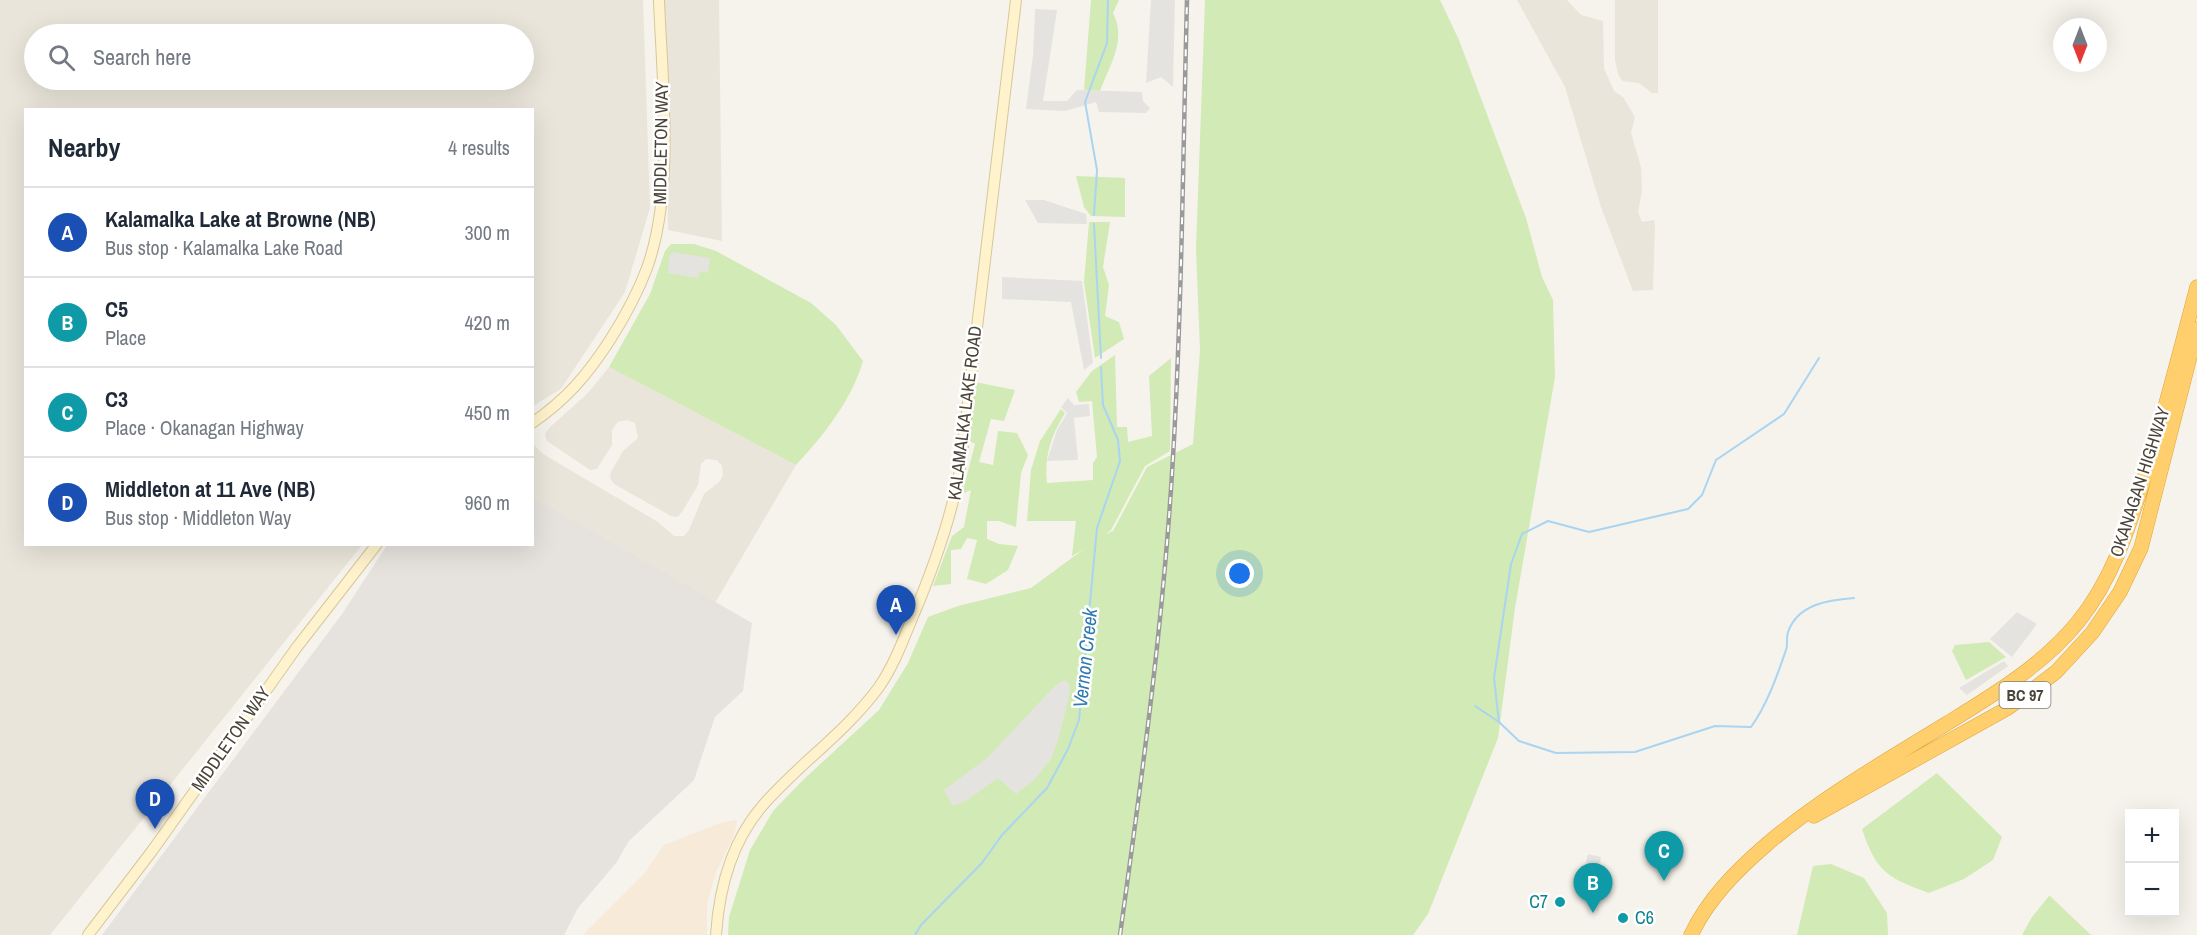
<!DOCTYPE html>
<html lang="en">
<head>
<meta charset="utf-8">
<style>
  body { margin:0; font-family:"Archivo Narrow",sans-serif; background:#f2f2f3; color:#1f2937 }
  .controls { position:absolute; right:18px; bottom:18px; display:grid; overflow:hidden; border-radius:0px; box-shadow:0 6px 24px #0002 }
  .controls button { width:54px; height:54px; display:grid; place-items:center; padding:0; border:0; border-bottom:2px solid #e0e1e3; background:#fff; color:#1f2937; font:30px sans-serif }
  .compass { position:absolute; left:2053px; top:18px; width:54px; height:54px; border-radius:50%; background:#fff; box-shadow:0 6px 24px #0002; rotate:180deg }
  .you { position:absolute; left:1240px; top:574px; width:21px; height:21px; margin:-15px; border:4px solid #fff; border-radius:50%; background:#1a73e8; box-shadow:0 0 0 9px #1a73e833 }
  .badge { display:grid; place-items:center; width:39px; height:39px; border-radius:50%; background:#111827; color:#fff; font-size:20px; font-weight:700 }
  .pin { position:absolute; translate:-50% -50px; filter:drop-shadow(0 2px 3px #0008) }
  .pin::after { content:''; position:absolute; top:32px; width:21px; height:18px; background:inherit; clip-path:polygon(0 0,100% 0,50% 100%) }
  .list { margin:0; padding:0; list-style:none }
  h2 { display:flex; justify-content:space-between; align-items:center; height:78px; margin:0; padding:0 24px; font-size:26px }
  h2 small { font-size:20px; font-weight:400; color:#747a83 }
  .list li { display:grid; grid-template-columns:39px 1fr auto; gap:18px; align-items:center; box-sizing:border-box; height:90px; padding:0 24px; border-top:2px solid #e0e1e3 }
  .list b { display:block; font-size:22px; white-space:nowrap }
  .list p { margin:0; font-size:20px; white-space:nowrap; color:#747a83 }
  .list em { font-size:20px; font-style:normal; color:#747a83 }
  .icon { flex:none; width:33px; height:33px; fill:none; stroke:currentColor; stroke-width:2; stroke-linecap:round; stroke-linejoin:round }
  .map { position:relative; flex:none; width:2197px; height:935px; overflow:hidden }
  .search { position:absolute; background:#fff; box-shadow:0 6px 24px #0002; left:24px; top:24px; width:510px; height:66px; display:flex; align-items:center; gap:15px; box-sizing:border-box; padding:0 21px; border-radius:33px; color:#747a83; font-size:22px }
  .panel { position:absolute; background:#fff; box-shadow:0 6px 24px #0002; left:24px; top:108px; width:510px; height:438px; border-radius:0px }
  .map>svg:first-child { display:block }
  .residential { fill:#eae5da; fill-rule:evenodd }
  .commercial { fill:#f7ead8 }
  .industrial { fill:#e6e2dd }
  .green { fill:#d2eab5 }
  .parking { fill:#e5e3e0 }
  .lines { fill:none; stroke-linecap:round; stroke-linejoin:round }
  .stream { stroke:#a9d4f2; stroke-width:2 }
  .secondary-casing { stroke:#d6c79b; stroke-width:12 }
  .highway-casing { stroke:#e0a43c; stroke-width:15 }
  .secondary { stroke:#fff3cd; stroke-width:10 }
  .highway { stroke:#ffcf6e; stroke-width:14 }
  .rail-casing { stroke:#9a9a9a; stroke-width:4.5 }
  .rail { stroke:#fff; stroke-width:2; stroke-dasharray:7; stroke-linecap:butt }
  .culture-dot { fill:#0f9aa8; stroke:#fff; stroke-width:2 }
  .labels { text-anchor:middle; stroke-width:5; stroke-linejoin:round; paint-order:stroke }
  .shield { fill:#fff; stroke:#817c74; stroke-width:1.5 }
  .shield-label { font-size:16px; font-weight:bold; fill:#4b4439 }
  .street-label { font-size:18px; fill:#4b4439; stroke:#fff }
  .culture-label { font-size:18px; fill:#0d838f; stroke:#fff; text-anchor:end }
  .water-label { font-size:20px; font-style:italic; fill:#2e7ab2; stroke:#fff }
</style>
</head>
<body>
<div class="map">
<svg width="2197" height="935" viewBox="0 0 2197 935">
  <rect width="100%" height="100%" fill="#f6f3ec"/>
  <path class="residential" d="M 0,0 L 643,0 L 650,208 L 625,292 L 561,389 L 533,406 L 532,110 L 26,110 L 26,544 L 362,545 L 50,935 L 0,935 ZM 34,34 L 524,34 L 524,80 L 34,80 Z
    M 665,0 L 719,0 L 722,241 L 668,230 Z
    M 1517,0 L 1567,0 L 1581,15 L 1603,21 L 1604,68 L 1614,91 L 1623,97 L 1635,117 L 1631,133 L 1641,167 L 1642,191 L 1638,212 L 1642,222 L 1654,220 L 1655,224 L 1653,290 L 1633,291 L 1601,207 L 1565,87 Z
    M 1615,0 L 1658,0 L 1658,93 L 1652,93 L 1639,83 L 1622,81 L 1618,74 L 1615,60 Z
    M 609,367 L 796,465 L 715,603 L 533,497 L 532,443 L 543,454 L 658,522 L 674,536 L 684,536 L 689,530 L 704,494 L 719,482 L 723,475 L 722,466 L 717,460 L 706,459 L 701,464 L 698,485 L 682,512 L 677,517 L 671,516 L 614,484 L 610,478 L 611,472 L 623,451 L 638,438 L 635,423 L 627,420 L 618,422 L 612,430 L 612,445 L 597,469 L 590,470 L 547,441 L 545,434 L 549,428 L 588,393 Z"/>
  <path class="commercial" d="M 737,820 L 735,833 L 716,872 L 707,903 L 707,935 L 583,935 L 644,874 L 664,845 L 720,823 Z"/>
  <path class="industrial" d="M 533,497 L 752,623 L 743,691 L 715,717 L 694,780 L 629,841 L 616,863 L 578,908 L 564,935 L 102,935 L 342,614 L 387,545 L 532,544 Z"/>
  <path class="green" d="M 1091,0 L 1119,0 L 1113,13 C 1127,40 1110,64 1100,91 L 1084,90 Z
    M 1205,0 L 1440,0 L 1459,40 L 1526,218 L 1542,277 L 1553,300 L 1555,377 L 1515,608 L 1498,738 L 1428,914 L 1413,935 L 728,935 L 729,917 L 750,850 L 773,811 L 803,780 L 879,710 L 908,663 L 928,617 L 958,606 L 1031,588 L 1084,549 L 1072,556 L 1076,521 L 1027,521 L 1031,470 L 1040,441 L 1061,409 L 1065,413 C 1051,436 1044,456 1047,483 L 1093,480 L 1093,463 L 1097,457 L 1092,401 L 1079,402 L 1076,392 L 1092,371 L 1115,355 L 1117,427 L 1127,427 L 1128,442 L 1152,436 L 1149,376 L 1171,358 L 1170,451 L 1145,466 L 1111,530 L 1106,534 L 1113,531 L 1147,467 L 1193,444 L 1200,350 L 1196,249 Z
    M 1076,176 L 1125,178 L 1125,217 L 1091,216 L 1084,207 Z
    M 1089,222 L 1110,222 L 1103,267 L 1109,285 L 1105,316 L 1119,322 L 1124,339 L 1095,358 L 1084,282 Z
    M 671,244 L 694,244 L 716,251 L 811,303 L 836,325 L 863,361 C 852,400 823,436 796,465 L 609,367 L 650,294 L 665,251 Z
    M 975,382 L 1015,390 L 1004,421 L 991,419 L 979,462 L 993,465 L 998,431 L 1017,433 L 1028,455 L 1021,473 L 1016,527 L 999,521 L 987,521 L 987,539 L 999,544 L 1018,546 L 1008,570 L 986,584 L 967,579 L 977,540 L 967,538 L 961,549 L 951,550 L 951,584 L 933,586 L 952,536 L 964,527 L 971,490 L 962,494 L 975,444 L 970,441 Z
    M 1989,642 L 2006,657 L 1966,680 L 1952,651 L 1955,645 Z
    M 1937,773 L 2002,837 L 1993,860 L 1964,879 L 1929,893 C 1888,878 1876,872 1862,829 Z
    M 1831,864 L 1864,878 L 1887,913 L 1888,935 L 1797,935 L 1813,866 Z
    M 2049,896 L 2050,896 L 2091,935 L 2022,935 L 2032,917 Z"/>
  <path class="parking" d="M 1151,0 L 1175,0 L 1173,87 L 1161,77 L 1146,83 Z
    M 1035,9 L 1057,10 L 1043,101 L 1067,101 L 1077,90 L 1142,92 L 1143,101 L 1150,108 L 1146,113 L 1099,112 L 1096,102 L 1065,111 L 1026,109 L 1033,55 Z
    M 1025,200 L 1044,200 L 1086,214 L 1087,224 L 1038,223 Z
    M 672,252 L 710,258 L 708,273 L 700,271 L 698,278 L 668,273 L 669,258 Z
    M 1002,277 L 1082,281 L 1093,363 L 1084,370 L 1071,302 L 1002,299 Z
    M 1068,398 L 1074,405 L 1089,404 L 1090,416 L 1074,418 L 1078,460 L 1047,461 L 1057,430 L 1067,413 L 1061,407 Z
    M 2017,612 L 2037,624 L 2012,657 L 1990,639 Z
    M 2004,661 L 2008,666 L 1967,695 L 1959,688 Z
    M 1064,680 L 1069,683 L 1070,693 L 1058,740 L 1051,759 L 1034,780 L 1016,794 L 998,778 L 966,801 L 953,806 L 944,790 L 987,758 L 1055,686 Z
    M 1588,854 L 1601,857 L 1599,873 L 1601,879 L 1597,887 L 1581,883 Z"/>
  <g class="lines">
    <path class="stream" d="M 1094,215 L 1097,170 L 1085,102 L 1107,43 L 1108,0
      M 1094,224 L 1101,358
      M 1475,706 L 1499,722 L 1519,741 L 1556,753 L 1635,752 L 1715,726 L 1751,727 C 1767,705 1777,676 1786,650 C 1788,645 1786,638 1788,632 C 1798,604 1828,600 1854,598
      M 1499,722 L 1494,678 L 1511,564 L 1522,534 L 1548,521 L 1589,532 L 1688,509 L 1702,495 L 1716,460 L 1784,414 L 1819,358
      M 915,935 L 921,925 L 982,863 L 1002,835 L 1047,788 L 1068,749 L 1079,720 L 1097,528 L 1120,461 L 1118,440 L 1103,405 L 1101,367"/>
    <defs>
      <path id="secondary" d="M 532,423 C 566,400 588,374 610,340 C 624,318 638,292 647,268 C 675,190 662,82 659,0
        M 88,935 L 152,851 L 297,647 L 377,544
        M 716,935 C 719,889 732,840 764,804 C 800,763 846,732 879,687 C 893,667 902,643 911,621 C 932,572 950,523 960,470 L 1016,0"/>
      <path id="highway" d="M 1814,816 L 2008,708 L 2056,672 L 2092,633 L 2120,592 L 2141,548 L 2197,329
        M 1691,935 C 1708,899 1736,871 1766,845 C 1821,798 1884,762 1946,724 C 1993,695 2042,666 2078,622 C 2112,580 2128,530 2144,479 C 2164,416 2180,351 2197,287"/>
    </defs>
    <use href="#secondary" class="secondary-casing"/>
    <use href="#highway" class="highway-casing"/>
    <use href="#secondary" class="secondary"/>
    <use href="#highway" class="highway"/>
    <defs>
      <path id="rail" d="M 1120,935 C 1142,777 1164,617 1173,457 C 1182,305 1183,152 1187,0"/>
    </defs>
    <use href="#rail" class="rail-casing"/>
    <use href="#rail" class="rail"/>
  </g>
  <g class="culture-dot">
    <circle cx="1560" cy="902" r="6"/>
    <circle cx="1623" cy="918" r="6"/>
  </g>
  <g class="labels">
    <rect class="shield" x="1999.5" y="682" width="51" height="26" rx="4.5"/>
    <g class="shield-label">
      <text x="2025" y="701">BC 97</text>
    </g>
    <g class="street-label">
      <text transform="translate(661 143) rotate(-89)" y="6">MIDDLETON WAY</text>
      <text transform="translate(965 413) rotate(-83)" y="6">KALAMALKA LAKE ROAD</text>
      <text transform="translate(2140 482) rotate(-72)" y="6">OKANAGAN HIGHWAY</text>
      <text transform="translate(231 739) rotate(-55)" y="6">MIDDLETON WAY</text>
    </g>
    <g class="culture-label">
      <text x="1548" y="908">C7</text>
      <text x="1635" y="924" text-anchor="start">C6</text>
    </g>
    <g class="water-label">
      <text transform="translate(1085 658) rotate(-84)" y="7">Vernon Creek</text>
    </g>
  </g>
</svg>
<div class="controls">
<button>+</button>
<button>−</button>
</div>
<svg class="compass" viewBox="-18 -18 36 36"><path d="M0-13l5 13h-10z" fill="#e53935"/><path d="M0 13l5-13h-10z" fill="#747a83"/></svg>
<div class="you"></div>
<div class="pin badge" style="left:896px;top:635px;background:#1a4fb4">A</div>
<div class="pin badge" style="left:1593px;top:913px;background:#0f9aa8">B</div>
<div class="pin badge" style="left:1664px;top:881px;background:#0f9aa8">C</div>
<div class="pin badge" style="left:155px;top:829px;background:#1a4fb4">D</div>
<div class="search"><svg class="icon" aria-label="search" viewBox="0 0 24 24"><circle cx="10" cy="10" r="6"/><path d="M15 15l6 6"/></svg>Search here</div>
<section class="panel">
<h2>Nearby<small>4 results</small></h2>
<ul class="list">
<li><span class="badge" style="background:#1a4fb4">A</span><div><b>Kalamalka Lake at Browne (NB)</b><p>Bus stop · Kalamalka Lake Road</p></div><em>300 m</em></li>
<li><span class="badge" style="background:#0f9aa8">B</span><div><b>C5</b><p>Place</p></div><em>420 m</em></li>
<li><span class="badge" style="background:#0f9aa8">C</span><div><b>C3</b><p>Place · Okanagan Highway</p></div><em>450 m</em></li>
<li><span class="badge" style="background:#1a4fb4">D</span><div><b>Middleton at 11 Ave (NB)</b><p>Bus stop · Middleton Way</p></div><em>960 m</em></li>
</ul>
</section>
</div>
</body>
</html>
